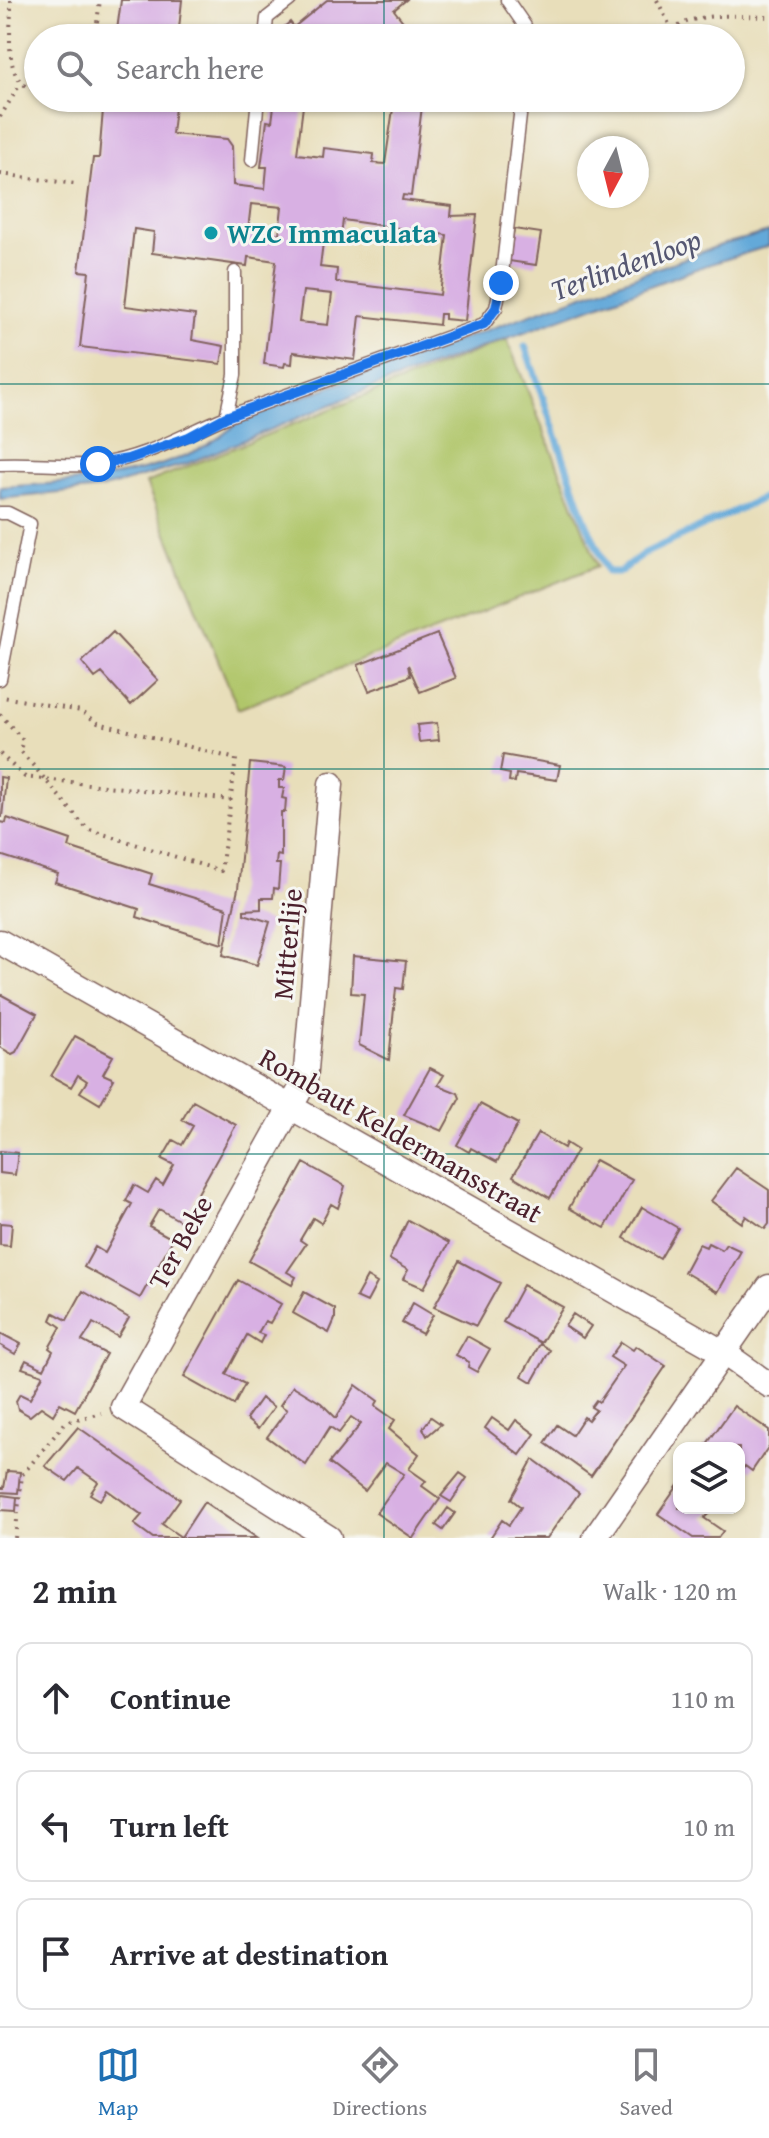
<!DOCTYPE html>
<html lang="en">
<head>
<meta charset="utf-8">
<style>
  body { margin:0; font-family:"Gentium Book Plus",serif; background:#f2f2f3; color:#2b2b33 }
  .controls { position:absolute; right:24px; bottom:24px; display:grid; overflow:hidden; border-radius:16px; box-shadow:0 2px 6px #0004 }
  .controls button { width:72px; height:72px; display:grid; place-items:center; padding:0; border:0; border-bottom:2px solid #e1e1e2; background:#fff; color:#2b2b33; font:40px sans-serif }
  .compass { position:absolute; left:577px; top:136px; width:72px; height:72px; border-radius:50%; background:#fff; box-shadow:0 2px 6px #0004; rotate:187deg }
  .stop { position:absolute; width:24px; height:24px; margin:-18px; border:6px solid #1a73e8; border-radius:50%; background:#fff }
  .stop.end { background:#1a73e8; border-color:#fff; box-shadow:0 2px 8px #0008 }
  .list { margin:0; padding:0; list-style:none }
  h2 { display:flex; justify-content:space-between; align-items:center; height:104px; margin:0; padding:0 32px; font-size:34px }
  h2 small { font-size:26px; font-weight:400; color:#7c7c81 }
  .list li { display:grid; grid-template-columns:52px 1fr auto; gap:24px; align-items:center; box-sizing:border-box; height:112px; margin:0 16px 16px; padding:0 16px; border:2px solid #e1e1e2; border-radius:16px }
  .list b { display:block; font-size:30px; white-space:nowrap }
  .list em { font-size:26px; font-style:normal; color:#7c7c81 }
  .icon { flex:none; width:44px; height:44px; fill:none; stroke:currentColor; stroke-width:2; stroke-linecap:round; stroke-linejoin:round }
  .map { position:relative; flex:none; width:769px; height:1538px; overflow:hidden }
  .search { position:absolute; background:#fff; box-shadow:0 2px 6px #0004; left:24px; right:24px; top:24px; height:88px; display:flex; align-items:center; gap:20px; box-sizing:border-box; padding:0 28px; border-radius:44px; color:#7c7c81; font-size:30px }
  .sheet { height:488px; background:#fff }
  nav { display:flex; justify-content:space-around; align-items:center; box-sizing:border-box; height:112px; border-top:2px solid #e1e1e2; background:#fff; font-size:22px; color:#7c7c81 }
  nav a { display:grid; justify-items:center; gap:4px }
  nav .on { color:#1f6fb2 }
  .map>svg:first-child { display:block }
  .green { fill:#b0c66b; stroke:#7d724b; stroke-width:2 }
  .water { fill:#63a9d9; stroke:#566482; stroke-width:2 }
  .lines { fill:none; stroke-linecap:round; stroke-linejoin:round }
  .stream { stroke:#63a9d9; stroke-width:7 }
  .building { fill:#d8b0e3; fill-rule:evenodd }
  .lane-casing { stroke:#81625d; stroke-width:15 }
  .street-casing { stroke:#81625d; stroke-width:27 }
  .path { stroke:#81625d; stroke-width:4; stroke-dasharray:2 6; stroke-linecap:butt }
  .lane { stroke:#fff; stroke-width:12 }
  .street { stroke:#fff; stroke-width:24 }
  .route { stroke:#1a73e8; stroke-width:10 }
  .grid { fill:none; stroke:#0f766e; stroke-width:2; stroke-opacity:0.55 }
  .culture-dot { fill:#0f9aa8; stroke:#f6f6f2; stroke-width:3 }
  .labels { text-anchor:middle; stroke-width:6; stroke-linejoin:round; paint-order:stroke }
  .culture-label { font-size:28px; font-weight:bold; fill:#0d838f; stroke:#f6f6f2; text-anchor:start }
  .street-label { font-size:28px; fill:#4a1f2b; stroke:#f6f6f2 }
  .water-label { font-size:30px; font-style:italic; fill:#545671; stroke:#f6f6f2 }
</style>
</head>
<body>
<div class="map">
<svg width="769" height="1538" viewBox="0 0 769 1538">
  <rect width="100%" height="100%" fill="#f6f6f2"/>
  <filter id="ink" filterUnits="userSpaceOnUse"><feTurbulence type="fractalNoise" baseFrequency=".0125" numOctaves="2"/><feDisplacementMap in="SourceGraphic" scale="16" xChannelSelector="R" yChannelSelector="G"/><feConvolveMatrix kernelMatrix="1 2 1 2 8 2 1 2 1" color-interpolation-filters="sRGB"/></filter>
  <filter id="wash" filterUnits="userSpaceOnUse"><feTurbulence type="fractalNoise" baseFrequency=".006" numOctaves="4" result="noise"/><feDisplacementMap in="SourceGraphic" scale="32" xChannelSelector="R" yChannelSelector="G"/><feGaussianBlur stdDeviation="1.8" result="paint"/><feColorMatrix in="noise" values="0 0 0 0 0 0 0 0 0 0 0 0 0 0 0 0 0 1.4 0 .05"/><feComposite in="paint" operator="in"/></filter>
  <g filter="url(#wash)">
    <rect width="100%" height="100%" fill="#e8deba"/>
    <path class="green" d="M 507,339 L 598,566 L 238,709 L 146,483 Z"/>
    <path class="water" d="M 769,232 L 769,246 L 704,266 L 369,389 L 186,464 L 100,489 L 0,499 L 0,487 C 76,483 185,477 241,419 L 724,244 Z"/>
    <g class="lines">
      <path class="stream" d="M 525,346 L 585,520 L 608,572 L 620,572 L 643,554 L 769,495"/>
    </g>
    <g id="blocks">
      <path class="building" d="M 121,0 L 182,0 L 178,38 L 116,38 Z
        M 327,0 L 406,0 L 394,10 L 416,38 L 375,38 L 371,31 L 343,27 L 331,38 L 276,38 L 277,33 L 290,22 L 294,27 Z
        M 104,98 L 176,98 L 172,134 L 227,139 L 232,146 L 233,185 L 265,189 L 267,167 L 261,167 L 267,121 L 272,122 L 275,98 L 304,98 L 297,154 L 323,157 L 324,148 L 374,154 L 373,163 L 385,164 L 393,109 L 388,109 L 389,98 L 423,98 L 411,196 L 403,195 L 402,200 L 452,206 L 451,216 L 477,215 L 465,321 L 445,319 L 445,314 L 440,314 L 439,325 L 360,316 L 355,360 L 293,352 L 292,364 L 285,363 L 284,367 L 264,364 L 276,261 L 248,257 L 247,266 L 152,253 L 154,232 L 134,229 L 125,306 L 195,315 L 192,340 L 224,346 L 221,364 L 80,347 L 89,272 L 79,271 L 93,158 L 99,158 ZM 251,204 L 282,207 L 279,234 L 248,230 ZM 343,220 L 447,235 L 440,295 L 336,282 L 337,269 L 320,267 L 324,234 L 341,236 ZM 303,291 L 332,294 L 328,325 L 299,322 Z
        M 514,229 L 541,233 L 536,265 L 509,261 Z
        M 113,632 L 158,680 L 131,705 L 102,673 L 95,678 L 82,662 Z
        M 437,634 L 456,678 L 420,692 L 408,665 L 410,676 L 369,691 L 358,665 Z
        M 437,723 L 439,740 L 419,742 L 417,725 Z
        M 503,755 L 560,765 L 557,780 L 516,774 L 515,782 L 509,781 L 510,774 L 500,772 Z
        M 250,763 L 286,767 L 284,780 L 279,780 L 279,788 L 284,788 L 282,798 L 286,799 L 285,812 L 281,812 L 281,856 L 277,855 L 276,864 L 280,864 L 278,889 L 274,888 L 273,898 L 261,898 L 261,909 L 244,910 L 244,914 L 270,922 L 257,965 L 223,955 L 238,889 Z
        M 0,777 L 6,778 L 2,817 L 0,817 Z
        M 7,818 L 71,840 L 69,847 L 152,874 L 149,884 L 227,908 L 222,944 L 137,917 L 139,909 L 55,882 L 58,874 L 0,855 L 0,822 L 6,823 Z
        M 353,956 L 406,961 L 403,989 L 396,988 L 389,1060 L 359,1045 L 364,994 L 351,993 Z
        M 0,994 L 37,1014 L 16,1052 L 12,1054 L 0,1047 Z
        M 75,1036 L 113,1056 L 103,1074 L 114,1079 L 100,1104 L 80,1092 L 87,1081 L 78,1075 L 71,1087 L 51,1076 Z
        M 430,1068 L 444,1075 L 438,1085 L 458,1093 L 460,1098 L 442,1131 L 404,1115 Z
        M 193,1101 L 236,1125 L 182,1222 L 159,1209 L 149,1226 L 173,1239 L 140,1298 L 84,1267 L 95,1247 L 105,1253 L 132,1204 L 126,1201 L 134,1185 L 148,1193 L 156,1180 L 163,1185 L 174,1165 L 162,1159 L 173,1140 L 182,1145 L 193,1126 L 182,1120 Z
        M 480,1104 L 518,1124 L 497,1162 L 471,1148 L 469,1152 L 457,1145 Z
        M 538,1133 L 564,1148 L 566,1143 L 577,1150 L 550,1198 L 513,1176 Z
        M 0,1151 L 18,1153 L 15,1175 L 0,1173 Z
        M 595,1160 L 632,1180 L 605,1228 L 569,1208 Z
        M 304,1163 L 345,1186 L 338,1208 L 331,1204 L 321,1223 L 313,1218 L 300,1240 L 306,1244 L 287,1272 L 296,1277 L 292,1285 L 249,1261 Z
        M 736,1168 L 769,1190 L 769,1224 L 765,1229 L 746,1216 L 742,1223 L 711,1201 Z
        M 642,1207 L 678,1228 L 660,1259 L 624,1238 Z
        M 408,1220 L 449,1243 L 424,1288 L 403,1279 L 408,1270 L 389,1259 Z
        M 0,1223 L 12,1224 L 10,1246 L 0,1245 Z
        M 708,1243 L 722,1250 L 726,1244 L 741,1251 L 718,1292 L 684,1272 L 699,1244 L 706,1247 Z
        M 459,1261 L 500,1283 L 476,1326 L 434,1307 Z
        M 367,1277 L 377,1283 L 367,1302 L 356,1297 Z
        M 238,1280 L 281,1304 L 270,1323 L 265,1321 L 258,1333 L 264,1335 L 260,1343 L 247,1335 L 226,1374 L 245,1384 L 234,1405 L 184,1377 Z
        M 523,1285 L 563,1307 L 541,1343 L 503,1322 Z
        M 83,1291 L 129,1318 L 118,1337 L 93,1323 L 88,1332 L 82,1341 L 106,1354 L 75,1411 L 60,1403 L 53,1415 L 41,1407 L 30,1416 L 18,1409 L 16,1401 L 20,1394 L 30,1399 L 43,1375 L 22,1368 L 26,1360 L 44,1369 L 53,1351 L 49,1348 L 61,1327 L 51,1320 L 54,1313 L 67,1320 Z
        M 304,1292 L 335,1309 L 335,1319 L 329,1333 L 293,1313 Z
        M 413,1303 L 433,1315 L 422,1334 L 402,1323 Z
        M 573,1314 L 591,1326 L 583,1338 L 565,1326 Z
        M 0,1333 L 21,1344 L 15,1354 L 0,1345 Z
        M 467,1336 L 490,1349 L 477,1372 L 468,1367 L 469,1362 L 456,1355 Z
        M 621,1342 L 633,1350 L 636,1346 L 666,1366 L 591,1476 L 545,1443 L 557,1425 L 572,1435 L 584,1417 L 588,1420 L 596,1410 L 591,1407 L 596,1400 L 599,1402 L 624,1366 L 610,1357 Z
        M 540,1344 L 550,1350 L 532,1382 L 522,1376 Z
        M 356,1385 L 378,1401 L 375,1406 L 395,1420 L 389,1429 L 419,1454 L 409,1469 L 426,1481 L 422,1486 L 440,1499 L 413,1538 L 376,1513 L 404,1474 L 386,1463 L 365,1491 L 329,1463 L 361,1424 L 351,1417 L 339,1433 L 330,1427 L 306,1465 L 267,1437 L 287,1410 L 280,1405 L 293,1386 L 321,1403 L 336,1418 Z
        M 261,1398 L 274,1407 L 258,1429 L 246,1419 Z
        M 734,1406 L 769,1430 L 769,1446 L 752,1471 L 745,1466 L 739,1474 L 739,1448 L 704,1448 Z
        M 431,1417 L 441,1424 L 427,1436 L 423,1428 Z
        M 492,1418 L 509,1430 L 516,1420 L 535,1434 L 520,1455 L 485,1428 Z
        M 78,1427 L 180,1499 L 162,1524 L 181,1537 L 204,1502 L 257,1538 L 153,1538 L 134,1524 L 142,1515 L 107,1490 L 100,1500 L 90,1494 L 98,1482 L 78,1468 L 67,1481 L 45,1466 Z
        M 533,1459 L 579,1493 L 547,1538 L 490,1538 L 502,1520 L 509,1525 L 521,1507 L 511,1499 Z
        M 7,1471 L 20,1472 L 18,1493 L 0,1492 L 0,1488 L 4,1488 Z
        M 460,1473 L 467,1478 L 451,1502 L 441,1496 Z
        M 679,1484 L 679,1508 L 715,1508 L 704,1518 L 723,1531 L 718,1538 L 693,1538 L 658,1514 Z
        M 2,1495 L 17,1497 L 16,1511 L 0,1510 Z
        M 448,1508 L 455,1513 L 443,1530 L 436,1525 Z"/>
    </g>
  </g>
  <g filter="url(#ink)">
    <use href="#blocks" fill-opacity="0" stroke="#81625d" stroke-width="2"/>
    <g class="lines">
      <defs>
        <path id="lane" d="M 507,0 L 525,26 L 525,38
          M 265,38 L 267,18 L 290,0
          M 252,160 L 258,98
          M 226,417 L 235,375 L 235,272
          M 0,464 C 33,462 66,468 99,464 C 146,458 184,434 226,417 L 484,324 L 496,308 L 501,283 L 522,98
          M 0,513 L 8,513 L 30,524 L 0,679"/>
        <path id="street" d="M 0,942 L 724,1353 L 769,1385
          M 329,1538 L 123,1407 L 305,1081 L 331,784
          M 595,1538 L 769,1287"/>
      </defs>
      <use href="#lane" class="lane-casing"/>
      <use href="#street" class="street-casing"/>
      <path class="path" d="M 11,0 C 12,29 0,85 38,90
        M 657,0 L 672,30
        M 95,38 L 100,0
        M 668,38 C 684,8 741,17 769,17
        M 0,117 L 21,83
        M 0,174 L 75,184
        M 0,714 L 23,740 L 20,750 L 87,829 L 221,871 L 236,759 L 98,723 L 81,711 L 3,697
        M 0,754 L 25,777 L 231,800
        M 15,1538 L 22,1475 L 66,1422 L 101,1413"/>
      <use href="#lane" class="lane"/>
      <use href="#street" class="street"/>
    </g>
  </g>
  <g class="lines" filter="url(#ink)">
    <path class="route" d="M 98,464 L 128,459 L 189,437 L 226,417 L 484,324 L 496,308 L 501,283"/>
  </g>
  <path class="grid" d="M 384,0 L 384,38M 384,98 L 384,1538M 0,384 L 769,384M 0,769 L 769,769M 0,1154 L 769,1154"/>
  <circle class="culture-dot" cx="211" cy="233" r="8"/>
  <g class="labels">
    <g class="culture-label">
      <text x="227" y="243">WZC Immaculata</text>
    </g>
    <g class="street-label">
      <text transform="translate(287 944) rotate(-85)" y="10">Mitterlije</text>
      <text transform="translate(401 1135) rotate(30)" y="10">Rombaut Keldermansstraat</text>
      <text transform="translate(180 1242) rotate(-61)" y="10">Ter Beke</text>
    </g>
    <g class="water-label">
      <text transform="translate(626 265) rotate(-20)" y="10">Terlindenloop</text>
    </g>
  </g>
</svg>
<div class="controls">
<button><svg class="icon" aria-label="layers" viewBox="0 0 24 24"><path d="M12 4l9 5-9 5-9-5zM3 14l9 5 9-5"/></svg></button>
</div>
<svg class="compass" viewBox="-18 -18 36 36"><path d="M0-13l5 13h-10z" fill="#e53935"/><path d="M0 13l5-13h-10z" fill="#7c7c81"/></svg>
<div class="stop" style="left:98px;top:464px"></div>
<div class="stop end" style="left:501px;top:283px"></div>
<div class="search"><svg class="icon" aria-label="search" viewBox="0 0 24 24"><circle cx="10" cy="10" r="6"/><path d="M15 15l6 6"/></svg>Search here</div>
</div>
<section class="sheet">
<h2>2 min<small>Walk · 120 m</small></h2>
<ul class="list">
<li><svg class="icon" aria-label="ahead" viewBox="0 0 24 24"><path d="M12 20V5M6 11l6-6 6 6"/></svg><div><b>Continue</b></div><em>110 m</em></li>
<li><svg class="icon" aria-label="left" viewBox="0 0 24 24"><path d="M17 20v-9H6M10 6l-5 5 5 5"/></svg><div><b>Turn left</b></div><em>10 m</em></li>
<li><svg class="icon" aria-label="arrive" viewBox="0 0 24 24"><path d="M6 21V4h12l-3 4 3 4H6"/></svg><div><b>Arrive at destination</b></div></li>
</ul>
</section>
<nav>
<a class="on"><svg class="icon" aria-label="map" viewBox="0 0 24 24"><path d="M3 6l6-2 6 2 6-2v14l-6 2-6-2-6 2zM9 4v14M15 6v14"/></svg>Map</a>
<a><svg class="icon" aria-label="directions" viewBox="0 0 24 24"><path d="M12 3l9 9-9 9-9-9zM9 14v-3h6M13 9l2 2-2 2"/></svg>Directions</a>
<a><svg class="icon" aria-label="saved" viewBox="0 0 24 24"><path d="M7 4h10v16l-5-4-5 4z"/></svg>Saved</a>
</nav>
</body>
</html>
